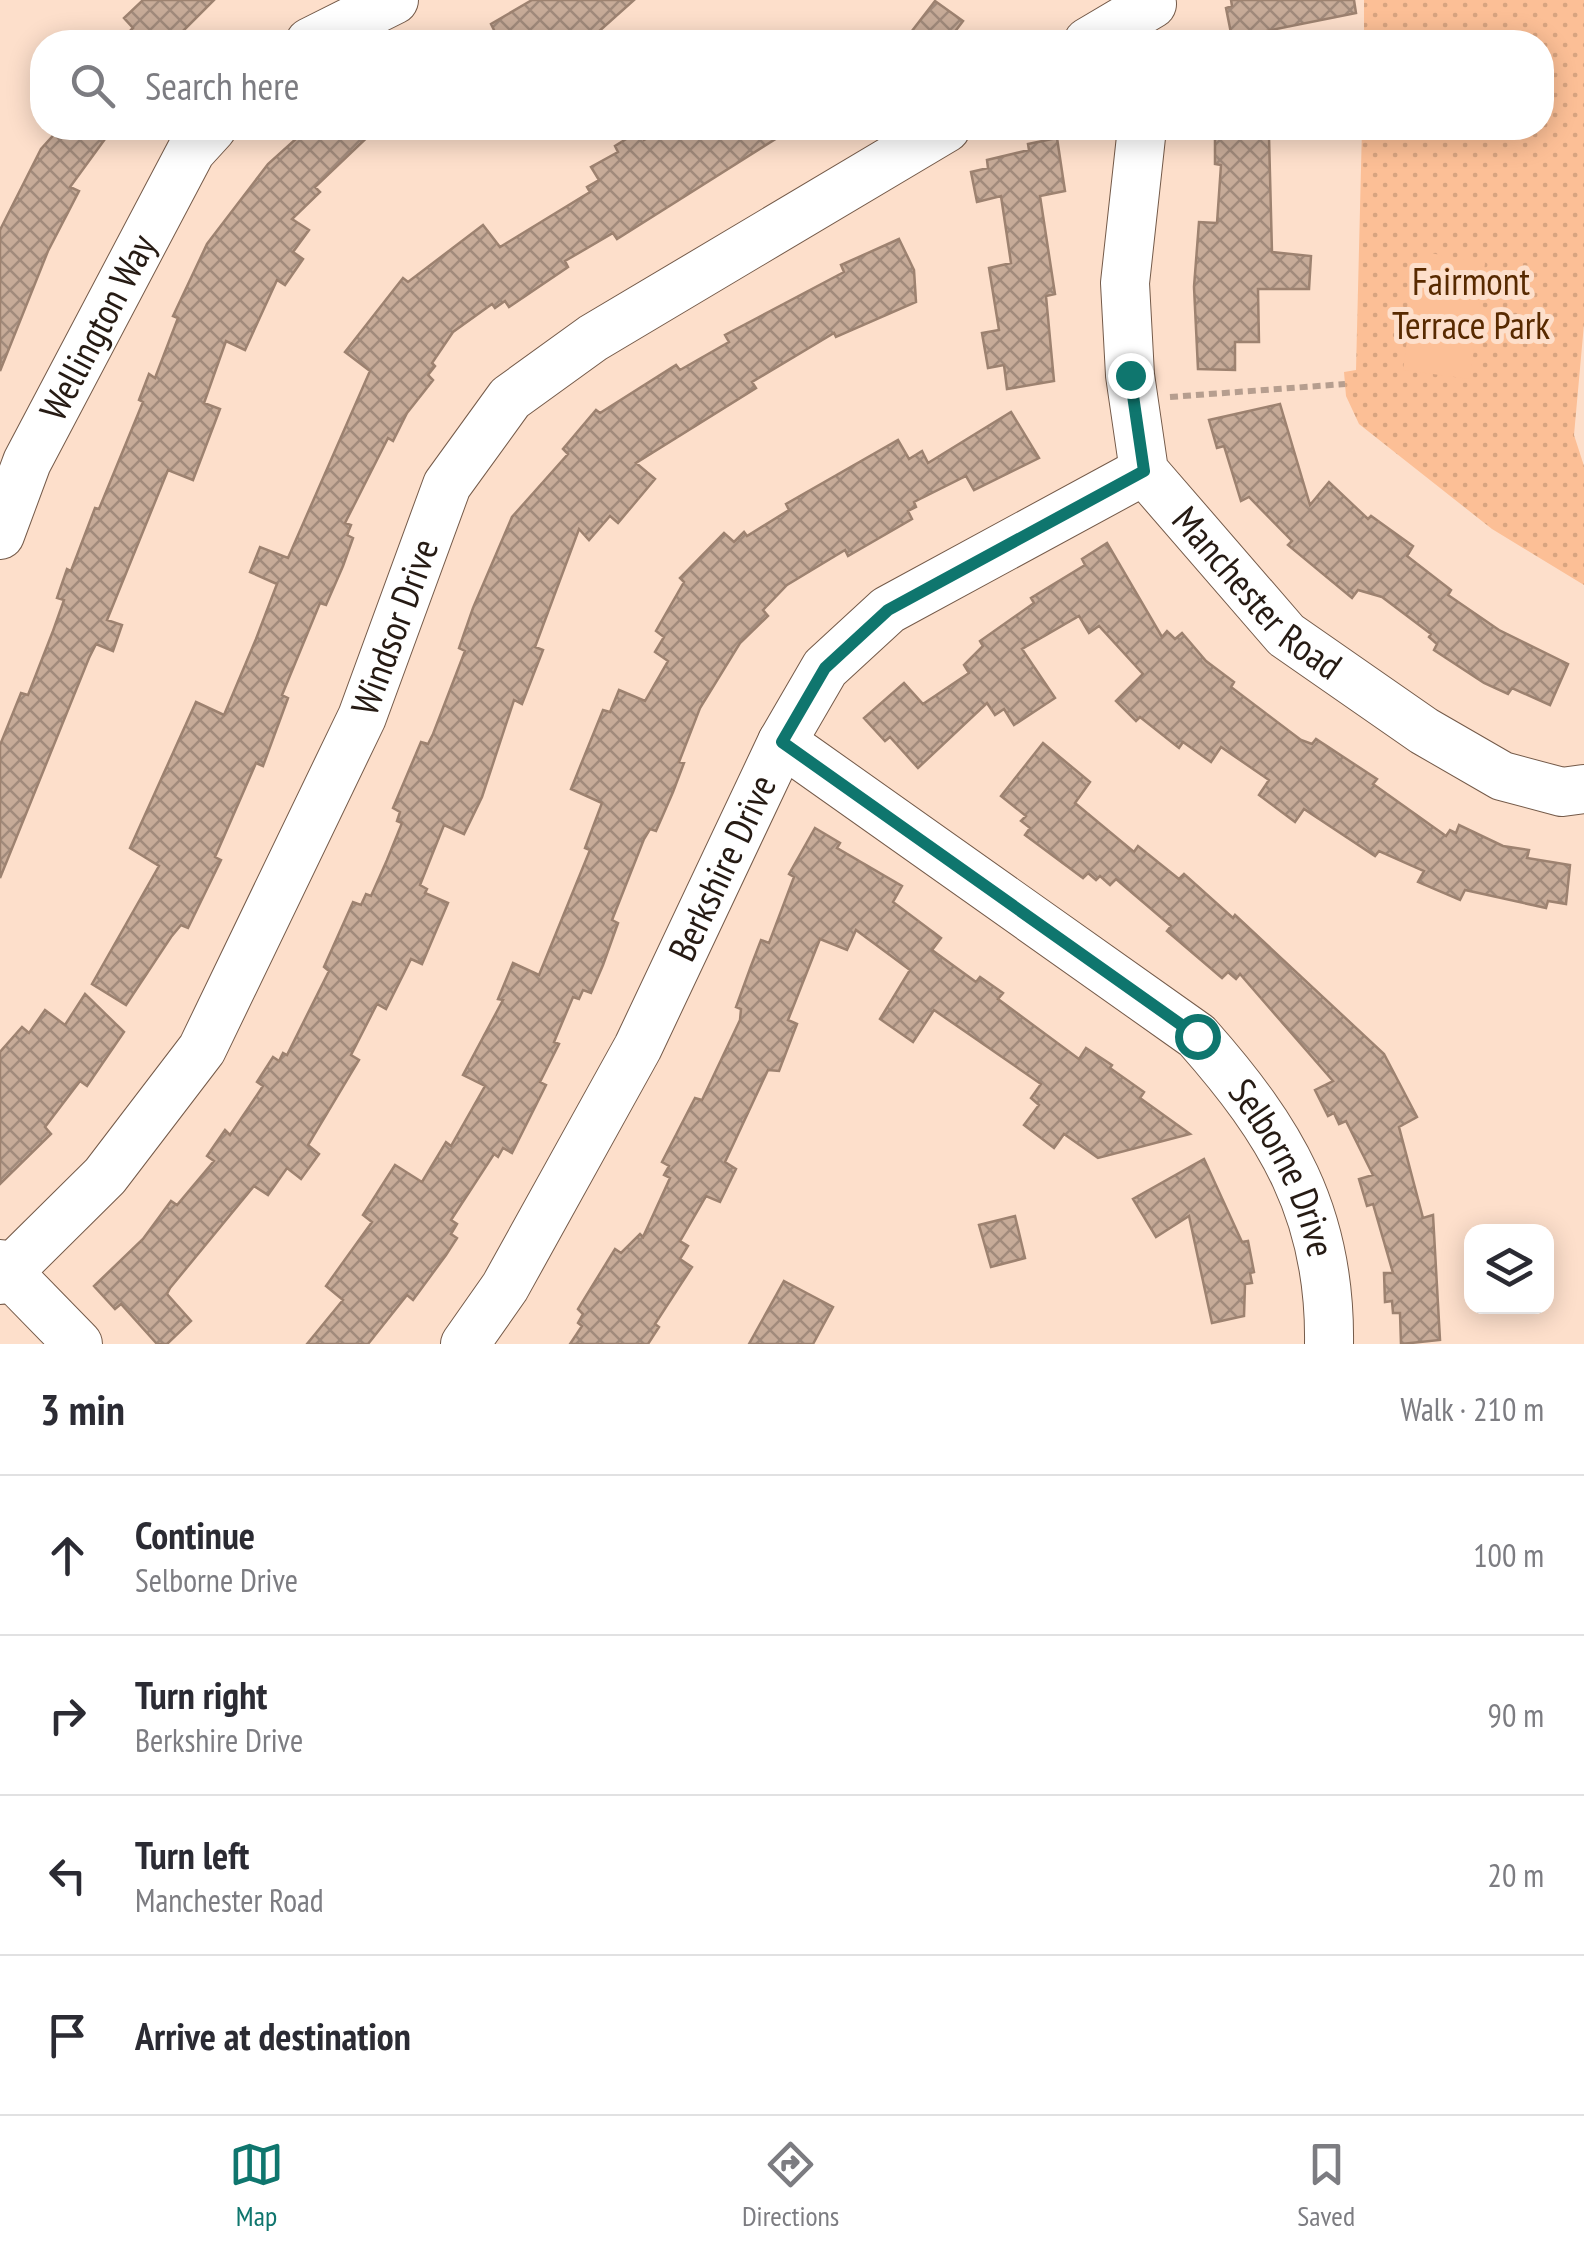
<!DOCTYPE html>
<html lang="en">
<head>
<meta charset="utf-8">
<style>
  body { margin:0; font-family:"PT Sans Narrow",sans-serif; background:#f2f2f3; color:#2b2b33 }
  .controls { position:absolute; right:30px; bottom:30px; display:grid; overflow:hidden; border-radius:20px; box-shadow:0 5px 25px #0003 }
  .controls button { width:90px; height:90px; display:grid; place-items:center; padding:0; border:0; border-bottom:2px solid #e1e1e2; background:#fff; color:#2b2b33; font:50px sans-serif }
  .stop { position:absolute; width:30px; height:30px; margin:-22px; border:8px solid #0f766e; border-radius:50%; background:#fff }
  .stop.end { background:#0f766e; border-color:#fff; box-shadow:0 2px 10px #0008 }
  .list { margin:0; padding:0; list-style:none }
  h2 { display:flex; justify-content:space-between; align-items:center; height:130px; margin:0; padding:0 40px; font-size:42px }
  h2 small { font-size:32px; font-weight:400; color:#7c7c81 }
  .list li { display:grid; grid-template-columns:65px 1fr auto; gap:30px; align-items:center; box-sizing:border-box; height:160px; padding:0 40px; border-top:2px solid #e1e1e2 }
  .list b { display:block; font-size:38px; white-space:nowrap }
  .list p { margin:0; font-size:32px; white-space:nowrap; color:#7c7c81 }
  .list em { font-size:32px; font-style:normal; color:#7c7c81 }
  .icon { flex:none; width:55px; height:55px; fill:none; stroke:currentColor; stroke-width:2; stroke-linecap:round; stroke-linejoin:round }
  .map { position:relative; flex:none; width:1584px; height:1344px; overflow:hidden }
  .search { position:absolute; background:#fff; box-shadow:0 5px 25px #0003; left:30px; right:30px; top:30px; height:110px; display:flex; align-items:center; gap:25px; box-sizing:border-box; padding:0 35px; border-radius:40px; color:#7c7c81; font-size:38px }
  .sheet { height:770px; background:#fff }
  nav { display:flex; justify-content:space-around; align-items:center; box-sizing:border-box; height:140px; border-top:2px solid #e1e1e2; background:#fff; font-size:28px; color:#7c7c81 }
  nav a { display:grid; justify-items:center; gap:5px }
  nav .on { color:#0f766e }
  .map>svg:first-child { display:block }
  .park { fill:url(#park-dots) }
  .pitch { fill:#fcbf96 }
  .building { fill:url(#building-cross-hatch); stroke:#9d8270; stroke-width:2.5 }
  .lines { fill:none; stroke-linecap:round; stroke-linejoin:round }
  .minor-casing { stroke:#745a49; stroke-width:50 }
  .path { stroke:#b69e8f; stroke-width:6; stroke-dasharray:8 5; stroke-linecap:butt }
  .minor { stroke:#fff; stroke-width:48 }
  .route { stroke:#0f766e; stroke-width:12 }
  .labels { text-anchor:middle; stroke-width:10; stroke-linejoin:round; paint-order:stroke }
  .park-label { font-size:38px; fill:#582a00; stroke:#fddfcb }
  .street-label { font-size:38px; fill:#261b14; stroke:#fddfcb }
</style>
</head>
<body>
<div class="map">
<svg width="1584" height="1344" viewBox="0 0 1584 1344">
  <defs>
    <pattern id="park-dots" width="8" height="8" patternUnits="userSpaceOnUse" patternTransform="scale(2.5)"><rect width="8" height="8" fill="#fcbf96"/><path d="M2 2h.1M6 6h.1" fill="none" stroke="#d8a480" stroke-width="1.8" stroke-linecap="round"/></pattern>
    <pattern id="building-cross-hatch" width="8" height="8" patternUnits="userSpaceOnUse" patternTransform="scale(2.5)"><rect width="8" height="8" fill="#c7ab98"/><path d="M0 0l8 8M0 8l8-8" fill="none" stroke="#a18a7b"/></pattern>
  </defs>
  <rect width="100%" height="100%" fill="#fddfcb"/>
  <path class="park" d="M 1364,0 L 1584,0 L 1584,324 L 1574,435 L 1584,466 L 1584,585 L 1492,529 L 1359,424 L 1346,396 L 1344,372 L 1356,370 L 1362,128 L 1542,128 L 1542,42 L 1364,42 Z"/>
  <path class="pitch" d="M 1419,251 L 1485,263 L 1470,379 L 1403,370 Z"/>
  <path class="building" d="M 143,0 L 214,0 L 172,42 L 119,42 L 133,28 L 124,18 Z
    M 532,0 L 634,0 L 587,42 L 500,42 L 491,24 Z
    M 1231,0 L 1354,0 L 1356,13 L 1232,38 L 1226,8 L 1232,6 Z
    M 935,1 L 963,21 L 947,42 L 929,42 L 912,31 Z
    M 60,128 L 113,128 L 70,187 L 79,191 L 48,251 L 0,371 L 0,230 L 41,149 Z
    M 308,128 L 377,128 L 315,187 L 320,192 L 292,219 L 309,230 L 293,252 L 303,259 L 285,285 L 277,280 L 245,350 L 226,341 L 204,403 L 220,409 L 193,480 L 168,470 L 107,620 L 122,625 L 113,651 L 96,644 L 89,658 L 0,878 L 0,745 L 21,693 L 28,695 L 53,631 L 64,600 L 57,598 L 67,569 L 71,571 L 95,508 L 99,509 L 143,402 L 139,400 L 149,374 L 155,378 L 178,318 L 173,316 L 207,244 L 268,164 Z
    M 664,128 L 793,128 L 617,239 L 613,233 L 565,261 L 568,267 L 509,307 L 505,301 L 495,308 L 492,304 L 453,332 L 432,363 L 435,366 L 428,375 L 433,380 L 407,413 L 393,441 L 388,438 L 345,523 L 351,525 L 347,535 L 353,538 L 343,566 L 326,605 L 320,603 L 282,695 L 288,698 L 263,766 L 256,763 L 215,857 L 221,860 L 188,928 L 181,925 L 171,937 L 126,1005 L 92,984 L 159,866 L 130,848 L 196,702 L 224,715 L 256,639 L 277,584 L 250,572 L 260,547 L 288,558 L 370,371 L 345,352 L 403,278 L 408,282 L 483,225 L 500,247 L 590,192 L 587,187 L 599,180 L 591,167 L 618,152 L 615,146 L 639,131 L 644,140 Z
    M 1215,135 L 1269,137 L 1272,252 L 1311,256 L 1309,289 L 1258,289 L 1259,342 L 1235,342 L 1235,370 L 1198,369 L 1194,287 L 1199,222 L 1217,223 L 1221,165 L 1215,164 Z
    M 1057,138 L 1065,191 L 1040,196 L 1055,294 L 1046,296 L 1054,381 L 1007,389 L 1004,365 L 988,368 L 982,333 L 999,330 L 989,268 L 1011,263 L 1001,196 L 977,202 L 971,172 L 988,168 L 987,160 L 1029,150 L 1028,144 Z
    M 899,239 L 914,270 L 916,302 L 836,337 L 834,333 L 752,382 L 756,388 L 636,463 L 655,479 L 618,523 L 610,516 L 589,540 L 579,529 L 535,647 L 543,650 L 522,704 L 514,700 L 482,797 L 464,834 L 444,825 L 420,885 L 427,889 L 425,893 L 448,903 L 422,964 L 411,959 L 386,1009 L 377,1004 L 351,1055 L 359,1060 L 308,1145 L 319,1154 L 301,1179 L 287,1168 L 268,1195 L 254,1186 L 170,1288 L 167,1294 L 191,1321 L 167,1344 L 157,1344 L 121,1304 L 115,1309 L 94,1286 L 143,1239 L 171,1201 L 177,1205 L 214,1161 L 207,1156 L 225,1130 L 230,1135 L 263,1086 L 257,1082 L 273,1057 L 279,1061 L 283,1053 L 287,1055 L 329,971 L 324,967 L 353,902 L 361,905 L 366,894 L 371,896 L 387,860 L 402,823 L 397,821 L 400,812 L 393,808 L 421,742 L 428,744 L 433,734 L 465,651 L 459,648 L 473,608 L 512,517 L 568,454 L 563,449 L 596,410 L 600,413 L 676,365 L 680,370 L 729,342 L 725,335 L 844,272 L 841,265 Z
    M 1280,404 L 1310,505 L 1329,482 L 1368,519 L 1371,516 L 1413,546 L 1407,556 L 1451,590 L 1448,595 L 1499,630 L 1568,664 L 1550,705 L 1512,688 L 1508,694 L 1484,683 L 1434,650 L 1437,644 L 1429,637 L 1431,634 L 1382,597 L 1358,590 L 1352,598 L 1288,545 L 1292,541 L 1249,497 L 1241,501 L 1224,446 L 1217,448 L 1209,420 Z
    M 1011,412 L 1039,458 L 974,490 L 966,476 L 914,502 L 916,507 L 908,511 L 912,519 L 848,556 L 845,550 L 787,585 L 763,610 L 768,616 L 740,643 L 700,708 L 679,762 L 684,763 L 673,792 L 656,831 L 650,829 L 644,839 L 612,920 L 618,923 L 603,965 L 591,993 L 583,990 L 579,999 L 573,997 L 554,1042 L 559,1044 L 540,1082 L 546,1085 L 512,1153 L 503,1148 L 498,1157 L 494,1154 L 451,1220 L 457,1224 L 451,1234 L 457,1238 L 446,1255 L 413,1300 L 407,1295 L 368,1344 L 307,1344 L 343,1300 L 326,1286 L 372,1222 L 363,1215 L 395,1165 L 422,1182 L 446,1142 L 451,1146 L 485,1086 L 463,1075 L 503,1000 L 498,999 L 513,963 L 539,975 L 590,850 L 585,848 L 602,803 L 571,789 L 603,710 L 610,712 L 619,690 L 645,701 L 668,661 L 655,652 L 664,637 L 656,631 L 684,582 L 680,578 L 724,533 L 734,542 L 744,532 L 747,536 L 789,510 L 786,504 L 898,440 L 909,459 L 922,451 L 928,463 Z
    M 1107,543 L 1162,637 L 1167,631 L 1175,639 L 1182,633 L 1206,661 L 1234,682 L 1231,687 L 1301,740 L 1312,744 L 1316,739 L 1377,779 L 1373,784 L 1446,836 L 1450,830 L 1456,833 L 1459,825 L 1503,846 L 1529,850 L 1527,858 L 1570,865 L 1566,904 L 1548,901 L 1546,908 L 1465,890 L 1460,900 L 1418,882 L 1424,871 L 1379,851 L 1375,856 L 1304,809 L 1295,822 L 1259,795 L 1269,780 L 1221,747 L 1211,762 L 1183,742 L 1179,748 L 1140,717 L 1136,721 L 1116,701 L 1143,674 L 1099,626 L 1089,633 L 1079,616 L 1022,649 L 1055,698 L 1014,725 L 1004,709 L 995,715 L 987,703 L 918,768 L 890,737 L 885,741 L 864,718 L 904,683 L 923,704 L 969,673 L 964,665 L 983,646 L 980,641 L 1034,603 L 1031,598 L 1085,565 L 1082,559 Z
    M 1043,743 L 1090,782 L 1075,803 L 1134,852 L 1138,846 L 1179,879 L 1184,874 L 1233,918 L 1235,915 L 1384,1054 L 1417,1117 L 1399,1127 L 1423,1218 L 1433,1215 L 1440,1340 L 1401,1344 L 1400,1313 L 1393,1313 L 1392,1301 L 1385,1302 L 1384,1273 L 1393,1273 L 1373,1204 L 1367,1206 L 1359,1179 L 1373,1175 L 1346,1121 L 1339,1124 L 1334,1113 L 1328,1116 L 1315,1090 L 1333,1081 L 1240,974 L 1236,979 L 1228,972 L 1222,978 L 1167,931 L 1171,926 L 1116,879 L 1110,885 L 1100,876 L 1096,880 L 1088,873 L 1083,878 L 1025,835 L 1030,828 L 1021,821 L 1026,816 L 1001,796 Z
    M 815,828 L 840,843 L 837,848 L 902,886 L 893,902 L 941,938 L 932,950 L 976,982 L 980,977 L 1003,993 L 998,999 L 1079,1059 L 1086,1048 L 1112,1065 L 1110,1068 L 1144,1092 L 1140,1098 L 1190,1134 L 1098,1158 L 1064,1134 L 1054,1148 L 1024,1125 L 1039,1105 L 1031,1098 L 1041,1084 L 934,1010 L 913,1042 L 880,1019 L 910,970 L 856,930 L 847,950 L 820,939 L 788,1020 L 797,1024 L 779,1071 L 768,1070 L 725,1162 L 736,1169 L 720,1202 L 706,1196 L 680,1241 L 688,1246 L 680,1259 L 692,1267 L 655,1324 L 659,1327 L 648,1344 L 570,1344 L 582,1326 L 578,1323 L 583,1314 L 578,1309 L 615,1249 L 621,1253 L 640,1234 L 643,1237 L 670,1178 L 664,1175 L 669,1166 L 662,1162 L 695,1098 L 702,1100 L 740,1020 L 741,1009 L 736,1007 L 751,966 L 761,940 L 769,943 L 794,877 L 789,874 Z
    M 85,994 L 124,1032 L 87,1086 L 80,1081 L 45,1127 L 51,1134 L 0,1184 L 0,1052 L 22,1027 L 29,1033 L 45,1010 L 65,1025 Z
    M 1204,1159 L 1242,1242 L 1248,1241 L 1254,1272 L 1250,1273 L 1252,1283 L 1245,1284 L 1244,1316 L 1212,1323 L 1189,1216 L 1156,1237 L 1133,1199 Z
    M 1015,1216 L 1025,1258 L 991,1267 L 979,1225 Z
    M 784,1281 L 833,1307 L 813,1344 L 749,1344 Z"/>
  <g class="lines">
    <defs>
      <g id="minor">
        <path d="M 310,42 L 394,0"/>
        <path d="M 1088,42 L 1152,4"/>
        <path id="s1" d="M 1142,128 L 1125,283 L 1130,375 L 1144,471 L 1286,635 L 1424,731 L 1502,776 L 1562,792 L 1584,789"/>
        <path id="s2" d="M 0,535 L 27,462 L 191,151 L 212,128"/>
        <path id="s3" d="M 782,742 L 1197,1036 C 1281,1131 1331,1213 1329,1344"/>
        <path d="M 0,1264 L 78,1344"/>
        <path id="s4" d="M 0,1280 L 105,1176 L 202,1049 L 362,717 L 447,485 L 510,398 L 593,338 L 946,128"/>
        <path id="s5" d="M 465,1344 L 505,1287 L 638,1047 L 782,742 L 825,668 L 888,610 L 1144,471"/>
      </g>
    </defs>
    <use href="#minor" class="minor-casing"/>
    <path class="path" d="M 1170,397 L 1345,384"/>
    <use href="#minor" class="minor"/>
  </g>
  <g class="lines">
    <path class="route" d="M 1130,375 L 1144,471 L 888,610 L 825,668 L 782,742 L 1197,1036"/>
  </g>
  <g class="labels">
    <g class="park-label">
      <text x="1471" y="295">Fairmont<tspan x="1471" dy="44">Terrace Park</tspan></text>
    </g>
    <g class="street-label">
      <text dy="13" stroke="none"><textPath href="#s2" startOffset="230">Wellington Way</textPath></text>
      <text dy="13" stroke="none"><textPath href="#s1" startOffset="512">Manchester Road</textPath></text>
      <text dy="13" stroke="none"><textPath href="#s4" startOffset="772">Windsor Drive</textPath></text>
      <text dy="13" stroke="none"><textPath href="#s5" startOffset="542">Berkshire Drive</textPath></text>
      <text dy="13" stroke="none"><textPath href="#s3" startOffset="668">Selborne Drive</textPath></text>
    </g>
  </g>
</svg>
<div class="controls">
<button><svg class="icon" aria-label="layers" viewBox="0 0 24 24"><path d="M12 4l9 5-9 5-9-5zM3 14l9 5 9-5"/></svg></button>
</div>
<div class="stop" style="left:1197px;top:1036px"></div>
<div class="stop end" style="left:1130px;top:375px"></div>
<div class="search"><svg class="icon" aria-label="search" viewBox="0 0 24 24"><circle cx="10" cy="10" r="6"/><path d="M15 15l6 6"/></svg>Search here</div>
</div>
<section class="sheet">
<h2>3 min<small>Walk · 210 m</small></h2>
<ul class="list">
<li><svg class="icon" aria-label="ahead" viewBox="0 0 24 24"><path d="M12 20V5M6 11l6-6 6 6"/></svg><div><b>Continue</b><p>Selborne Drive</p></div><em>100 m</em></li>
<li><svg class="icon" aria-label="right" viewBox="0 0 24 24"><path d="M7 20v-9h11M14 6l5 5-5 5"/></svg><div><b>Turn right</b><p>Berkshire Drive</p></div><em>90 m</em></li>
<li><svg class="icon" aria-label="left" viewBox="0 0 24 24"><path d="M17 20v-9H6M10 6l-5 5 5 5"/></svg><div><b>Turn left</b><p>Manchester Road</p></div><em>20 m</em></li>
<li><svg class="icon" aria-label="arrive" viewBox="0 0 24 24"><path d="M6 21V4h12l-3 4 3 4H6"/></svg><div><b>Arrive at destination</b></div></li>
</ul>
</section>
<nav>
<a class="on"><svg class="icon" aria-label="map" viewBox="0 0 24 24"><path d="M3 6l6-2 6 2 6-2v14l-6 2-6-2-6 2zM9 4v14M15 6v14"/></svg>Map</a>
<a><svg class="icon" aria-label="directions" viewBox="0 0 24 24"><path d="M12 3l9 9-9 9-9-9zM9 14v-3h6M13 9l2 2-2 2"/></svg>Directions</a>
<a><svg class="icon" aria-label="saved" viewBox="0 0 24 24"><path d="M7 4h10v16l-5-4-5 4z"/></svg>Saved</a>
</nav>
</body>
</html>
